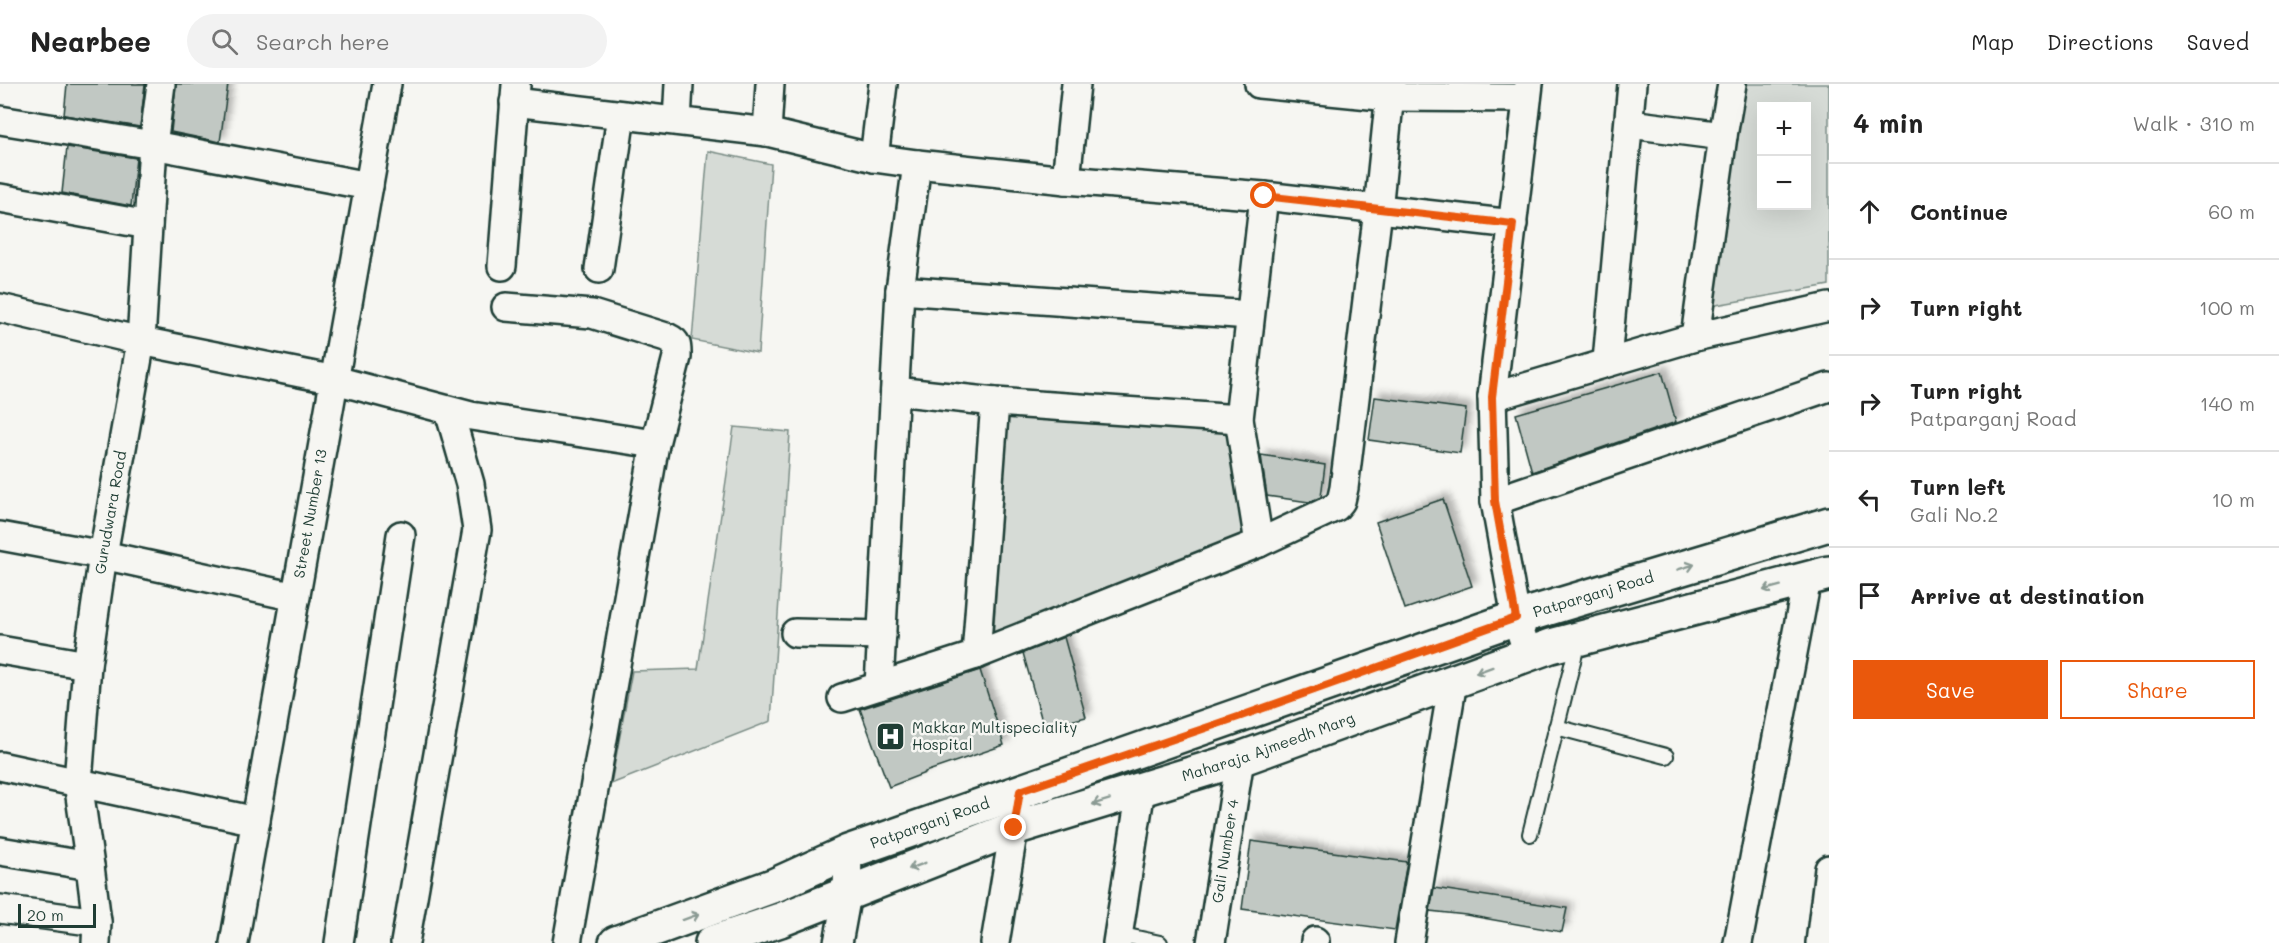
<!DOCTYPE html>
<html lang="en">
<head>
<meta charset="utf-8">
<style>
  body { margin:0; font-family:Mali,sans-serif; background:#f2f2f2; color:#222 }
  .controls { position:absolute; right:18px; top:18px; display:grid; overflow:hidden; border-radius:0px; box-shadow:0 6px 24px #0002 }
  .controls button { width:54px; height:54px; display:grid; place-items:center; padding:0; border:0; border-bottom:2px solid #e0e0e0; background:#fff; color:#222; font:30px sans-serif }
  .scale { position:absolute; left:18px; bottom:15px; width:78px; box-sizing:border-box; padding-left:6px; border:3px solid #1f3d34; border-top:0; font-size:16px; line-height:21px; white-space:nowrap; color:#1f3d34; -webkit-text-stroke:4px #f6f6f2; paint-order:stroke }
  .stop { position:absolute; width:18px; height:18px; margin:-14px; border:4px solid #ea580c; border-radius:50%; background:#fff }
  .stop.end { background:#ea580c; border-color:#fff; box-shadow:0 2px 6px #0008 }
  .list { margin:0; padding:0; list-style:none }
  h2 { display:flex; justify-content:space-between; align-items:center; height:78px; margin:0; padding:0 24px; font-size:26px }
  h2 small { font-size:20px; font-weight:400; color:#767676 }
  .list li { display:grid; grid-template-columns:39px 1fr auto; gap:18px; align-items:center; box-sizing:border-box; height:96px; padding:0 24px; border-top:2px solid #e0e0e0 }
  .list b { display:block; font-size:22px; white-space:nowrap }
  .list p { margin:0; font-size:20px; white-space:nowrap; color:#767676 }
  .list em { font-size:20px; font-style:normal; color:#767676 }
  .actions { display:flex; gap:12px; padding:18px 24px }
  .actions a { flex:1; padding:14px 0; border:2px solid #ea580c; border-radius:0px; text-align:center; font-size:21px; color:#ea580c }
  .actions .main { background:#ea580c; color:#fff }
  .icon { flex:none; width:33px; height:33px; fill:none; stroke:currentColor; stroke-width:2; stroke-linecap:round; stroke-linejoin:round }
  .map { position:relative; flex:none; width:1829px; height:859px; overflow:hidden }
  header { display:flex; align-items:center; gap:36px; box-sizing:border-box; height:84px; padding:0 30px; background:#fff; border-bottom:2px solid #e0e0e0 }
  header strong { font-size:28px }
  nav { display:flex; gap:33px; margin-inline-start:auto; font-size:21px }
  .search { width:420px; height:54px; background:#f2f2f2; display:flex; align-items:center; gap:15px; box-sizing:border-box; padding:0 21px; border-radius:33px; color:#767676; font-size:22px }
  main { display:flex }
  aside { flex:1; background:#fff }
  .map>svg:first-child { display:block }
  .green { fill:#d6dbd6; stroke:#7a8c85; stroke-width:1.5; fill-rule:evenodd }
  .building { fill:#c1c8c3; stroke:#1f3d34; stroke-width:1.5; filter:url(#shadow) }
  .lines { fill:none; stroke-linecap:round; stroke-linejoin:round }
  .service-casing { stroke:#1f3d34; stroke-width:18 }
  .minor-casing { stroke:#1f3d34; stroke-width:32 }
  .secondary-casing { stroke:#1f3d34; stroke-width:38 }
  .service { stroke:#f6f6f2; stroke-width:14 }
  .minor { stroke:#f6f6f2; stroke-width:27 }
  .secondary { stroke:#f6f6f2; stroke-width:33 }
  .oneway { stroke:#8a9a93 }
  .route { stroke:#ea580c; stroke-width:8 }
  .labels { text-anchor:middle; stroke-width:5; stroke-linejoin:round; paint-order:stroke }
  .street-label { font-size:15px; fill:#1f3d34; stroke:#f6f6f2 }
  .poi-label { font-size:15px; fill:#1f3d34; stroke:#f6f6f2; text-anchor:start }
</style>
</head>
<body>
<header>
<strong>Nearbee</strong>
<div class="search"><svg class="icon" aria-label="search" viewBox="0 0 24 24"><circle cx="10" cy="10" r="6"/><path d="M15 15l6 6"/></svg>Search here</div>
<nav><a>Map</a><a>Directions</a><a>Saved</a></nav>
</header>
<main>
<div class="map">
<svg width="1829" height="859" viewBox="0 0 1829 859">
  <defs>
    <filter id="shadow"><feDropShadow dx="5.5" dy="-5.5" stdDeviation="3" flood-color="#0004"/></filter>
  </defs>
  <rect width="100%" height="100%" fill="#f6f6f2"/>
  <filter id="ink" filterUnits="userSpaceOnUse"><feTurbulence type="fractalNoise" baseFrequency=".0167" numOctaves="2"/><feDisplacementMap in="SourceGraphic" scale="12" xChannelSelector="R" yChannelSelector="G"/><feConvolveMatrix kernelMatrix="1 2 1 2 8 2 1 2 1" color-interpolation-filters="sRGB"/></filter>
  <g filter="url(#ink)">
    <path class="green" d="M 1731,0 L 1829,0 L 1829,201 L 1710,222 ZM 1762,22 L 1806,22 L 1806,122 L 1762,122 Z
      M 708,67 L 771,80 L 758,269 L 692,256 Z
      M 1006,334 L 1235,340 L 1252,468 L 993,558 Z
      M 734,343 L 790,348 L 771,637 L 611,700 L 632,587 L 698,585 Z"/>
    <path class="building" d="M 67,0 L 145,0 L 140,43 L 64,31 Z
      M 176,0 L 228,0 L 220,58 L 171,48 Z
      M 67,63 L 136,74 L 131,122 L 62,109 Z
      M 1662,288 L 1676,338 L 1532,388 L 1516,330 Z
      M 1375,313 L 1466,325 L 1460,369 L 1369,356 Z
      M 1261,371 L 1325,381 L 1321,413 L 1309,418 L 1267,412 Z
      M 1443,415 L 1472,502 L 1405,525 L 1376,438 Z
      M 1064,553 L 1086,633 L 1044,644 L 1023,569 Z
      M 980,586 L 1004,661 L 925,688 L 925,689 L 889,703 L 860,625 Z
      M 1251,757 L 1407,778 L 1395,846 L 1242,825 Z
      M 1434,804 L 1567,824 L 1562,848 L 1466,831 L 1430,827 Z"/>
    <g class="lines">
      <defs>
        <path id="service" d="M 1556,643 L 1666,672
          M 1530,750 L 1578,557
          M 1118,850 L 1160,859"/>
        <g id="minor">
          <path d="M 1259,0 L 1390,13 L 1527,14"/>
          <path d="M 514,18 L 767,48 L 874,74 L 917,80 L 1066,96 L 1264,112 L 1513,140"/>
          <path d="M 0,36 L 153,61 L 369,102"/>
          <path d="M 677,37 L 679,0"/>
          <path d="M 1630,40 L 1723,52"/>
          <path d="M 767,48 L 770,0"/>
          <path d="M 874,74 L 883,0"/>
          <path d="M 1066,96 L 1076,0"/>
          <path d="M 0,114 L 148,141"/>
          <path d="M 502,182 L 516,1"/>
          <path d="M 599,185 L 621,31"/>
          <path d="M 900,206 L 1250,231"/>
          <path d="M 506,223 L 592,230 L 669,254 C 678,258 677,263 677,273 L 655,360 L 567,859"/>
          <path d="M 0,224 L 141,257 L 335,296 L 471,332 L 655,360"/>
          <path d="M 1695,253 L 1723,52 L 1732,0"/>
          <path d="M 1607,277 L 1632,0"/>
          <path d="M 895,307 L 995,318 L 1239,335"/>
          <path d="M 1492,313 L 1695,253 L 1829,223"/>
          <path d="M 1495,417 L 1829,303"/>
          <path d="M 0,452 L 103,471 L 296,513"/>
          <path d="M 1259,459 L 1239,335 L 1264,112"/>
          <path d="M 795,549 L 882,551"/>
          <path d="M 0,566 L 87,581"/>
          <path d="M 1528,570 L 1516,534 L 1495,417 L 1492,313 L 1529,0"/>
          <path d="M 976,571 L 995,318"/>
          <path d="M 879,602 L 900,206 L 917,80"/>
          <path d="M 842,614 L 976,571 L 1259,459 L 1336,423 L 1341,417 L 1344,404 L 1378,126 L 1391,0"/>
          <path d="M 0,682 L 256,737"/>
          <path d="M 0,767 L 90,782"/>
          <path d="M 0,825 L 97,838"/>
          <path id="s1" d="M 96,859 L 97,838 L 90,782 L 78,698 L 87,581 L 103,471 L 141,257 L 153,61 L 161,0"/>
          <path id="s2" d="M 234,859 L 387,0"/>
          <path d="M 339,859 L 401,451"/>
          <path d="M 405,859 L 477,446 L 470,400 L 449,327"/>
          <path d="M 838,859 L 847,810 L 848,768"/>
          <path d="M 995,859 L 1017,726"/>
          <path d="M 1117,859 L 1141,705"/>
          <path id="s3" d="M 1211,859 L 1240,675"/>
          <path d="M 1315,859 L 1315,857"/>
          <path d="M 1409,859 L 1453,597"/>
          <path d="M 1738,859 L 1807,495"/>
          <path d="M 1820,859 L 1829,785"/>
        </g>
        <g id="secondary">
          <path id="s4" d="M 616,859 L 775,801 L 848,768 L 1516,534 L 1829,440"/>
          <path id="s5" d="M 712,859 L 780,836 L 1014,744 L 1240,675 L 1551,562 L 1829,489"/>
        </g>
      </defs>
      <use href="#service" class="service-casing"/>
      <use href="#minor" class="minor-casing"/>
      <use href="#secondary" class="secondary-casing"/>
      <use href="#service" class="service"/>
      <use href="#minor" class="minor"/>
      <use href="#secondary" class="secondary"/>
    </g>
    <defs><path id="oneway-shaft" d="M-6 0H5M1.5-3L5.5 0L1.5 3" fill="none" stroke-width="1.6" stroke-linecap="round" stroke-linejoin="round" transform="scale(1.5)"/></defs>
    <g class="oneway">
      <use href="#oneway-shaft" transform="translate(1686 483) rotate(-17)"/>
      <use href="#oneway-shaft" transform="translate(1772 504) rotate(165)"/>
      <use href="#oneway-shaft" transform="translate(1484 586) rotate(160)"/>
      <use href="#oneway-shaft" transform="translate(1101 718) rotate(163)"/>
      <use href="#oneway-shaft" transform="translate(917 782) rotate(159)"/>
      <use href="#oneway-shaft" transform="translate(691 833) rotate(-20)"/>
    </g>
  </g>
  <g class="lines" filter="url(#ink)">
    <path class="route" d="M 1014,744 L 1020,707 L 1241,632 L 1516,534 L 1495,417 L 1492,313 L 1513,140 L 1264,112"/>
  </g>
  <defs>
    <symbol id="hospital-square" viewBox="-11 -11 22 22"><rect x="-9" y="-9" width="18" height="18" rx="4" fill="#1f3d34" stroke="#f6f6f2"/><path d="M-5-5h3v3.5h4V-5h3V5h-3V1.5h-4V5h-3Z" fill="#fff"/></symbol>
  </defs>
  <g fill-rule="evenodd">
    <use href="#hospital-square" x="874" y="636" width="33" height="33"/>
  </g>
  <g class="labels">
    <g class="street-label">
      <text dy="5" stroke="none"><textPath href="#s1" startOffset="434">Gurudwara Road</textPath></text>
      <text dy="5" stroke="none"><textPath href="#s2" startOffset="436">Street Number 13</textPath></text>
      <text dy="5" stroke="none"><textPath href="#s4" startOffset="1038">Patparganj Road</textPath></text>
      <text dy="5" stroke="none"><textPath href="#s5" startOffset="590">Maharaja Ajmeedh Marg</textPath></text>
      <text dy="5" stroke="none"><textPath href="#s4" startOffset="336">Patparganj Road</textPath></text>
      <text dy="5" stroke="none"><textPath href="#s3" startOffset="93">Gali Number 4</textPath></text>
    </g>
    <g class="poi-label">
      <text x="912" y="649">Makkar Multispeciality<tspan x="912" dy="17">Hospital</tspan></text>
    </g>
  </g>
</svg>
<div class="controls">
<button>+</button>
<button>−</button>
</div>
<div class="scale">20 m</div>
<div class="stop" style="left:1264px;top:112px"></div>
<div class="stop end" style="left:1014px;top:744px"></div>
</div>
<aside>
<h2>4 min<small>Walk · 310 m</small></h2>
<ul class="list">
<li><svg class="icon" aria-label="ahead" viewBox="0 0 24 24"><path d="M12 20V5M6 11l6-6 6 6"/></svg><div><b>Continue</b></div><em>60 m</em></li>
<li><svg class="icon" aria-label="right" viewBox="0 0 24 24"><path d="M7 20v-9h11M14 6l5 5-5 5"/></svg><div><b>Turn right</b></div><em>100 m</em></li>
<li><svg class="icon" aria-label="right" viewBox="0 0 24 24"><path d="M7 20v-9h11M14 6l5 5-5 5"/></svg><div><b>Turn right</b><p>Patparganj Road</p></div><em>140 m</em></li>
<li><svg class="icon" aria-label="left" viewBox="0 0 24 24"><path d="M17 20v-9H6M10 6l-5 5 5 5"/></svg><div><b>Turn left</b><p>Gali No.2</p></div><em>10 m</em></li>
<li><svg class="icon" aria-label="arrive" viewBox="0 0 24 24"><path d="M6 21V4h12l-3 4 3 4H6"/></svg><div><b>Arrive at destination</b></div></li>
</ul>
<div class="actions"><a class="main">Save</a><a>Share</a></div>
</aside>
</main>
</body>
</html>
